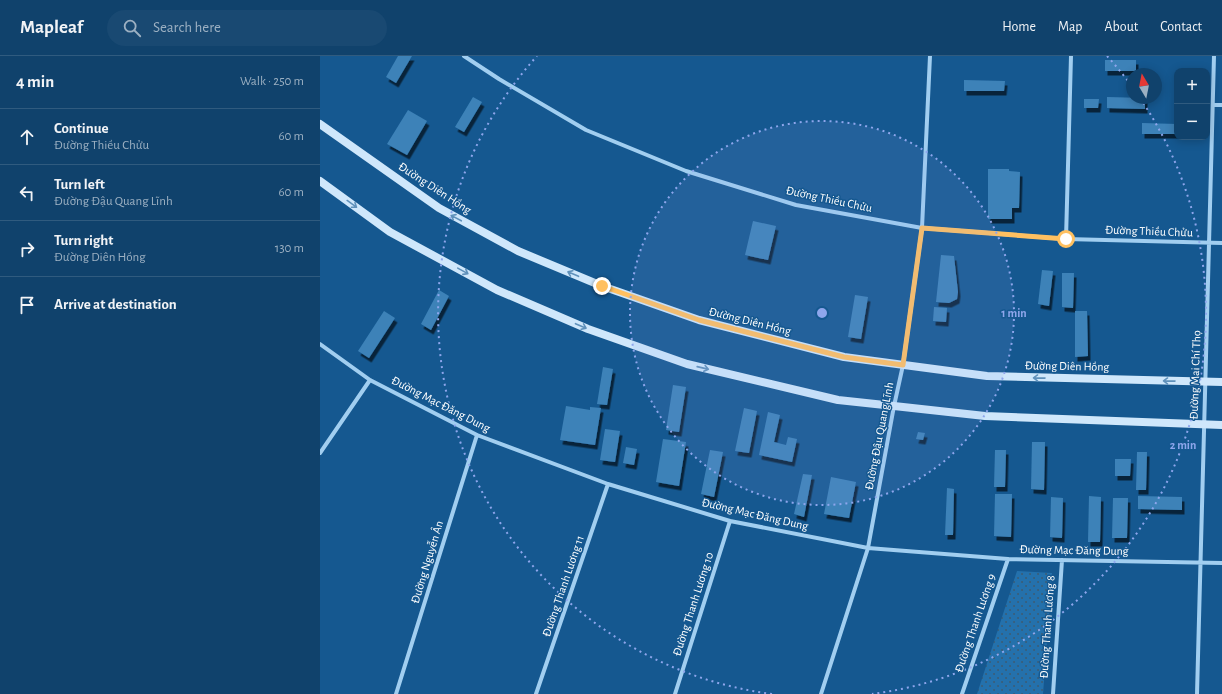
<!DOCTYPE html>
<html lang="en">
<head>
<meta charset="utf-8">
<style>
  body { margin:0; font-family:"Alegreya Sans",sans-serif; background:#194972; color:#f1f3f6 }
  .controls { position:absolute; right:12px; top:12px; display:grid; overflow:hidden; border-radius:8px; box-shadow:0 2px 10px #0003 }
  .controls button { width:36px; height:36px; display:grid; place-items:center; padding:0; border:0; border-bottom:1px solid #305b7f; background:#10426c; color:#f1f3f6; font:20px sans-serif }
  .compass { position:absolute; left:806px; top:12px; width:36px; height:36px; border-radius:50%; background:#10426c; box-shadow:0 2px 10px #0003; rotate:350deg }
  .stop { position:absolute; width:12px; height:12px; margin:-9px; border:3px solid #ffc060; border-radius:50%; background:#fff }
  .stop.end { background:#ffc060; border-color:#fff; box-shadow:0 1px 4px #0008 }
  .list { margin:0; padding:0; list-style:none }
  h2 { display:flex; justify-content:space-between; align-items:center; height:52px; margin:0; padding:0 16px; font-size:17px }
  h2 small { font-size:13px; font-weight:400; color:#9cb0c2 }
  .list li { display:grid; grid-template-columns:26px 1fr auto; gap:12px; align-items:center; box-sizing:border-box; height:56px; padding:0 16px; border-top:1px solid #305b7f }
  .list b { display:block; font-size:15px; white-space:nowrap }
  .list p { margin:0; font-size:13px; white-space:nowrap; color:#9cb0c2 }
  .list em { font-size:13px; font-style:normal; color:#9cb0c2 }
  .icon { flex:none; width:22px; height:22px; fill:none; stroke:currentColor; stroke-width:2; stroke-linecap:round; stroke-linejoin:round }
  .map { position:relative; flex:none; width:902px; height:638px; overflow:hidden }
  header { display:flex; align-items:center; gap:24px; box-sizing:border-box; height:56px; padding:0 20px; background:#10426c; border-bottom:1px solid #305b7f }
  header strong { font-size:19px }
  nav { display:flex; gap:22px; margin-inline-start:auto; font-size:14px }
  .search { width:280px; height:36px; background:#194972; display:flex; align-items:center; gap:10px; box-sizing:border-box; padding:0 14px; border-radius:22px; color:#9cb0c2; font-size:15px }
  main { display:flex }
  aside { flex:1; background:#10426c }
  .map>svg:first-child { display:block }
  .grass { fill:url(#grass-dots) }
  .building { fill:#3d82b8; filter:url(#shadow) }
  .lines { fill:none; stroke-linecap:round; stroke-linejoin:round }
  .street { stroke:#a1cef0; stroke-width:4 }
  .secondary { stroke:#cfe7fb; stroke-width:8 }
  .oneway { stroke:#5f91bb }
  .route { stroke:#ffc060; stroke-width:5 }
  .ring { fill:none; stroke:#8ea6ec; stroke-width:2; stroke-dasharray:2 4 }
  .labels { text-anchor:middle; stroke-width:3; stroke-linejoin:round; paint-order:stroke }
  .street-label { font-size:12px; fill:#fff; stroke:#155890 }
  .centre { fill:#8ea6ec; stroke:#155890; stroke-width:2 }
  .ring-label { font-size:12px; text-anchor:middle; font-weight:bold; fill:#8ea6ec; stroke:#155890; stroke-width:3; stroke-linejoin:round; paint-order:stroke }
</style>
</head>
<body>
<header>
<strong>Mapleaf</strong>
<div class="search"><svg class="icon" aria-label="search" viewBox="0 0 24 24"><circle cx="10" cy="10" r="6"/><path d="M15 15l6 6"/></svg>Search here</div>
<nav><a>Home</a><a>Map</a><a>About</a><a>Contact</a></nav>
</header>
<main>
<aside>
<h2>4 min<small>Walk · 250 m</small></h2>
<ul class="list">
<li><svg class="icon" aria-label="ahead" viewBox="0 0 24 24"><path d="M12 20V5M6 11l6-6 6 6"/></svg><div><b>Continue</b><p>Đường Thiều Chửu</p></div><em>60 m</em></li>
<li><svg class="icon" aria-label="left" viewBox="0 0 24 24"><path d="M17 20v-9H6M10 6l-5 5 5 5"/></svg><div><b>Turn left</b><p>Đường Đậu Quang Lĩnh</p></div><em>60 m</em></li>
<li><svg class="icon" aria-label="right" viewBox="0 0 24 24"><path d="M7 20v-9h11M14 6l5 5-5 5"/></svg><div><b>Turn right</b><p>Đường Diên Hồng</p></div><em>130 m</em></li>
<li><svg class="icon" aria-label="arrive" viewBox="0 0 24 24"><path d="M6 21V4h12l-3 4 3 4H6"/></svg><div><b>Arrive at destination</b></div></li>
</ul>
</aside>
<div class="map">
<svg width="902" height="638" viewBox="0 0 902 638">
  <defs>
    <pattern id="grass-dots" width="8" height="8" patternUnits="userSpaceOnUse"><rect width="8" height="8" fill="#2471ac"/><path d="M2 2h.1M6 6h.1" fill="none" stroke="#3c5b72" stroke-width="1.8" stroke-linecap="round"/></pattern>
    <filter id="shadow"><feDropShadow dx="2.5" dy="4.5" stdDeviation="0" flood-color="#0009"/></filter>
  </defs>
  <rect width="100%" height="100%" fill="#155890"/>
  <path class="grass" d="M 697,515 L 732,517 L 723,638 L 657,638 Z"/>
  <path class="building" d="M 78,0 L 92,0 L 76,27 L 66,21 Z
    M 785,4 L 816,4 L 816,15 L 785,15 Z
    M 644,24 L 685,25 L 684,35 L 644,35 Z
    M 153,41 L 162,46 L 144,76 L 135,71 Z
    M 787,41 L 825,42 L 825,53 L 787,52 Z
    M 764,43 L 779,43 L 778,52 L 764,52 Z
    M 88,54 L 107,65 L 87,99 L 67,88 Z
    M 822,67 L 857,68 L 857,78 L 822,78 Z
    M 668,113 L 689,113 L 689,115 L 700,116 L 699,152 L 692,152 L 692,163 L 668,163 Z
    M 433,165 L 456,170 L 448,204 L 425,199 Z
    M 621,199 L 634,200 L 638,236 L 637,243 L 629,247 L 616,246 Z
    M 722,214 L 733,215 L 729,250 L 718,248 Z
    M 742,217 L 754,217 L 753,252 L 742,251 Z
    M 119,234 L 129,240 L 111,274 L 101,268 Z
    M 535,239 L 548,241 L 541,283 L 528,281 Z
    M 614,251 L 627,252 L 626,266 L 613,265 Z
    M 64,255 L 75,262 L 49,302 L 38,295 Z
    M 755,255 L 767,255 L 768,300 L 755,301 Z
    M 283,311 L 293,313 L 287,349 L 277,348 Z
    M 353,329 L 366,331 L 359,376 L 346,374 Z
    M 246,350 L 270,354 L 270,351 L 281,352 L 275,389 L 240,384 Z
    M 424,352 L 437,355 L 429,397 L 415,395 Z
    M 448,356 L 460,359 L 454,386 L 466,389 L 468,381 L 477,383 L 472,406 L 439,399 Z
    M 285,373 L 300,375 L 295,406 L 280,404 Z
    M 598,376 L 605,377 L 603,384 L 596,383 Z
    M 343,383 L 366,386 L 359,430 L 336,426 Z
    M 712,386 L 725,386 L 724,434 L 711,433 Z
    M 306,391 L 317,393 L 314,409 L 303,407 Z
    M 390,394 L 403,396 L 394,441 L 381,438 Z
    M 675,394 L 686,394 L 685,431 L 674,431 Z
    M 817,396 L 827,396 L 826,434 L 816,434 Z
    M 795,403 L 811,403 L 810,420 L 795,420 Z
    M 483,418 L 492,419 L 484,461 L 474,458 Z
    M 511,421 L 536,426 L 529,462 L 504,458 Z
    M 627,432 L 634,433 L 633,479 L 625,479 Z
    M 675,438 L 692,438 L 691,481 L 674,480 Z
    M 769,440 L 781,441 L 780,486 L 768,486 Z
    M 818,440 L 862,441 L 862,454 L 818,453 Z
    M 731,441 L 743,442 L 742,482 L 730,481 Z
    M 793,442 L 808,442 L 807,482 L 792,482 Z"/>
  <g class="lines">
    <path class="street" d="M 144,0 L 179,23 L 266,74 L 366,115 L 476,149 L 602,172 L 746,183 L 902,187
      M 893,49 L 902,49
      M 746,183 L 751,0
      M 0,288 L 50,324 L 157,379 L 288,428 L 410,465 L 548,492 L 688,503 L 902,507
      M 0,397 L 50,324
      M 76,638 L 157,379
      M 216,638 L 288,428
      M 355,638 L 410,465
      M 501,638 L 548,492 L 574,350 L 583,309 L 602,172 L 610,0
      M 642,638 L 688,503
      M 733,638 L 742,504
      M 877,638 L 894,0"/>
    <path class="secondary" d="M 0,68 L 119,152 L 198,195 L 282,230 L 379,264 L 524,301 L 667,320 L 902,326
      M 0,125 L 70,176 L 177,234 L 268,273 L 367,308 L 518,344 L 574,350 L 665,360 L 902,369"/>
  </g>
  <defs><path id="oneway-shaft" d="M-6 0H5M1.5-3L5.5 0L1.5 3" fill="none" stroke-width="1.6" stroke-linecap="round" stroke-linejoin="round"/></defs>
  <g class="oneway">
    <use href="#oneway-shaft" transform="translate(32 148) rotate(36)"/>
    <use href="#oneway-shaft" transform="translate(136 162) rotate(-152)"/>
    <use href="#oneway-shaft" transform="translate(143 215) rotate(29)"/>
    <use href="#oneway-shaft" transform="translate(253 218) rotate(-157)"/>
    <use href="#oneway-shaft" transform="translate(261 270) rotate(23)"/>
    <use href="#oneway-shaft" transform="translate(383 312) rotate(13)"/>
    <use href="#oneway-shaft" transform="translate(719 322) rotate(-179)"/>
    <use href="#oneway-shaft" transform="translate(849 325) rotate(-179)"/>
  </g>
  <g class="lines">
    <path class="route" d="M 282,230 L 379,264 L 524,301 L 583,309 L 602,172 L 746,183"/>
  </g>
  <circle cx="502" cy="257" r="192" fill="#8ea6ec" fill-opacity=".12"/>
  <g class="ring">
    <circle cx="502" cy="257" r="192"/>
    <path d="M452 638A384 384 0 0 1 217 0M787 0A384 384 0 0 1 811 29M820 42A384 384 0 0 1 552 638"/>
  </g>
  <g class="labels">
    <g class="street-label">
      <text transform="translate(115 132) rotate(33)" y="4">Đường Diên Hồng</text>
      <text transform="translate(509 143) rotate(12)" y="4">Đường Thiều Chửu</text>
      <text transform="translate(829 175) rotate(2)" y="4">Đường Thiều Chửu</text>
      <text transform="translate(430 265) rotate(14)" y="4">Đường Diên Hồng</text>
      <text transform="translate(747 310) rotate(1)" y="4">Đường Diên Hồng</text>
      <text transform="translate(875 319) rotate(-88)" y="4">Đường Mai Chí Thọ</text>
      <text transform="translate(121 348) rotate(27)" y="4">Đường Mạc Đăng Dung</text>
      <text transform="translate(559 380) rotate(-79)" y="4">Đường Đậu Quang Lĩnh</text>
      <text transform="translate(435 458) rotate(13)" y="4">Đường Mạc Đăng Dung</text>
      <text transform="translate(754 494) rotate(1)" y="4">Đường Mạc Đăng Dung</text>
      <text transform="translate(107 506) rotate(-73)" y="4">Đường Nguyễn Ân</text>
      <text transform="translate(243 530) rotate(-71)" y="4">Đường Thanh Lương 11</text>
      <text transform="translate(373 548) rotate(-72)" y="4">Đường Thanh Lương 10</text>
      <text transform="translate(655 567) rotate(-71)" y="4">Đường Thanh Lương 9</text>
      <text transform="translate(727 571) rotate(-86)" y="4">Đường Thanh Lương 8</text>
    </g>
  </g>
  <circle cx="502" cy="257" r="6" class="centre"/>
  <g class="ring-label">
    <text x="694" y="261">1 min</text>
    <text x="863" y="393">2 min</text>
  </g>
</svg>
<div class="controls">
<button>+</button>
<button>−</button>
</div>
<svg class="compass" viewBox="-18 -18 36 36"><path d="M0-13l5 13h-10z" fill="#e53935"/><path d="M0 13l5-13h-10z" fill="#9cb0c2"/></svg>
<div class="stop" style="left:746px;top:183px"></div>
<div class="stop end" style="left:282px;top:230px"></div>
</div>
</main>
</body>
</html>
